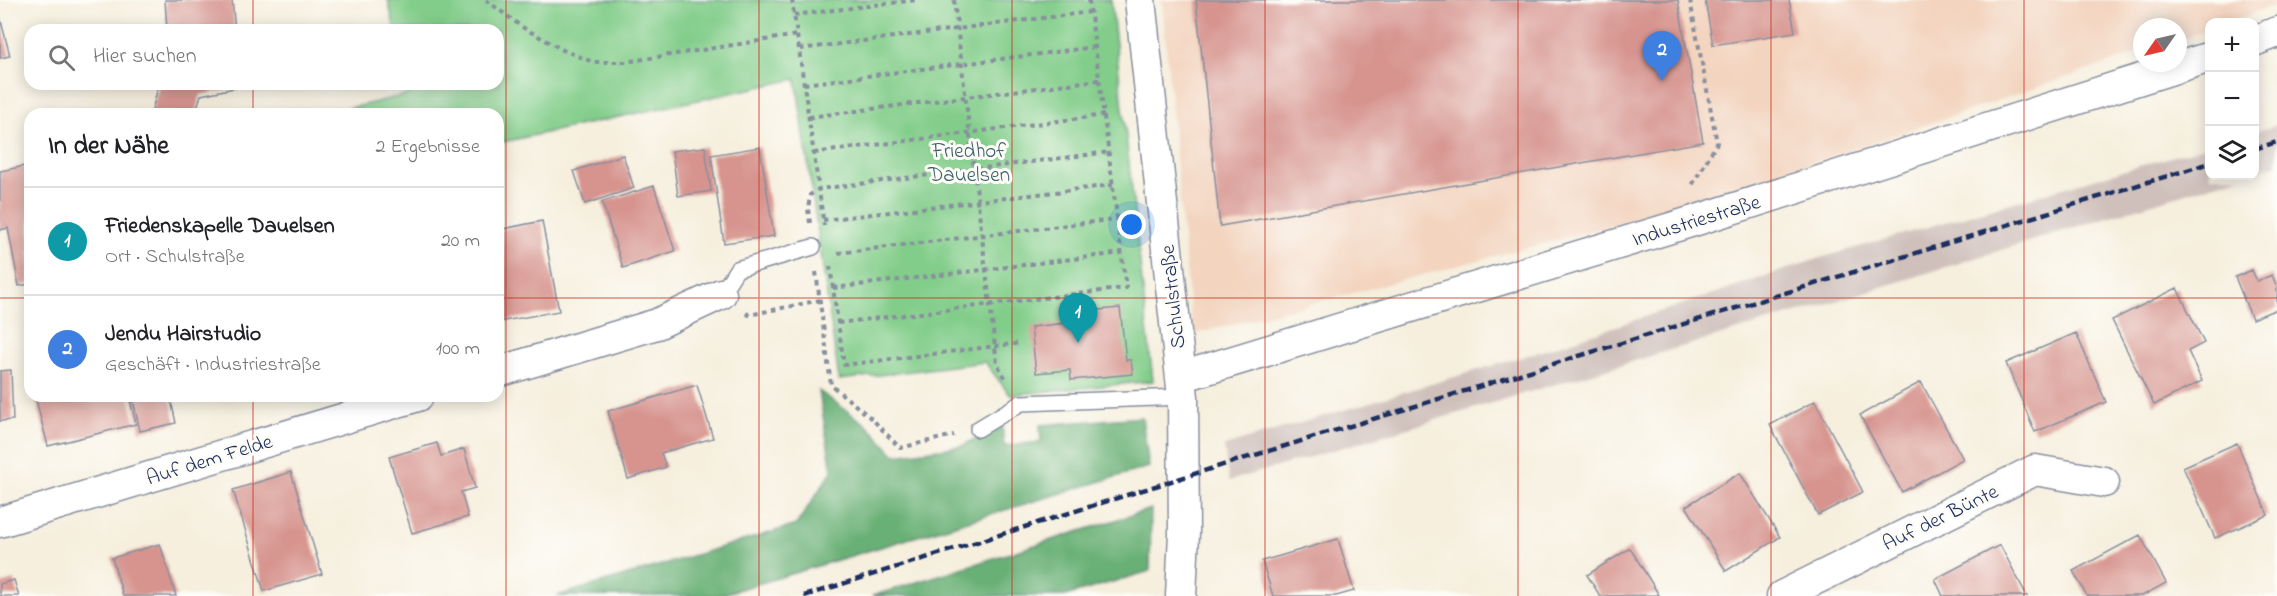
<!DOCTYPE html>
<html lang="de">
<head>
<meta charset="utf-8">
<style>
  body { margin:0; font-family:"Indie Flower",sans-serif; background:#f2f2f2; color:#202124 }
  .controls { position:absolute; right:18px; top:18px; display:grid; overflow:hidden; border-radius:12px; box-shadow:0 3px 15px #0003 }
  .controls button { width:54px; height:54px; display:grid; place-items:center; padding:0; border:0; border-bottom:2px solid #e0e0e0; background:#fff; color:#202124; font:30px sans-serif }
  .compass { position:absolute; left:2133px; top:18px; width:54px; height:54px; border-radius:50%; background:#fff; box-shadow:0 3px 15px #0003; rotate:236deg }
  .you { position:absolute; left:1132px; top:225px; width:21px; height:21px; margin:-15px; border:4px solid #fff; border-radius:50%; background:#1a73e8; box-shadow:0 0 0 9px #1a73e833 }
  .badge { display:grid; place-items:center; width:39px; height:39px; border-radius:50%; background:#c8321e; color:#fff; font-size:20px; font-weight:700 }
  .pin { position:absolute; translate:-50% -50px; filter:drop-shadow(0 2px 3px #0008) }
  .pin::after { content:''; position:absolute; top:32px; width:21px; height:18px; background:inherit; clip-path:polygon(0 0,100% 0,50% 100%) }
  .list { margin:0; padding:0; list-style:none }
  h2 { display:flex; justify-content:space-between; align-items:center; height:78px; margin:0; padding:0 24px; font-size:26px }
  h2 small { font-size:20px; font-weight:400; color:#757577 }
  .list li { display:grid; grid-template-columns:39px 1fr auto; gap:18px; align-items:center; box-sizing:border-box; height:108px; padding:0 24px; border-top:2px solid #e0e0e0 }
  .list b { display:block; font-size:22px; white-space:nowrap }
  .list p { margin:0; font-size:20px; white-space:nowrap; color:#757577 }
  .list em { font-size:20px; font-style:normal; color:#757577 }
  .icon { flex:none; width:33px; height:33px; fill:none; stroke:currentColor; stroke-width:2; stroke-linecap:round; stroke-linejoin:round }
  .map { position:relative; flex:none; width:2277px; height:596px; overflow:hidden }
  .search { position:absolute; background:#fff; box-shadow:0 3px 15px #0003; left:24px; top:24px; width:480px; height:66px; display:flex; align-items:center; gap:15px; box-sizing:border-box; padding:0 21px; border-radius:18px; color:#757577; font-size:22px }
  .panel { position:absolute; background:#fff; box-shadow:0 3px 15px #0003; left:24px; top:108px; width:480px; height:294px; border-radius:18px }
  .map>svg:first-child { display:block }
  .built { fill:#f3d4bf }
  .industrial { fill:#cfc0bb }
  .green { fill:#82cd8a; stroke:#4e7e74; stroke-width:1.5 }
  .forest { fill:#69b076; stroke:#42706a; stroke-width:1.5 }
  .building { fill:#d7948f }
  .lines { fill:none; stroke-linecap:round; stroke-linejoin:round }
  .service-casing { stroke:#888f9e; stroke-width:18 }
  .minor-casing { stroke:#888f9e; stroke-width:33 }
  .path { stroke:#888f9e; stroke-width:4; stroke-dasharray:4.5 4.5; stroke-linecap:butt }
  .service { stroke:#fff; stroke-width:15 }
  .minor { stroke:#fff; stroke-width:30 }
  .rail { stroke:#1b2f5e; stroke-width:4.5; stroke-dasharray:9 4.5; stroke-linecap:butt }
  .grid { fill:none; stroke:#c8321e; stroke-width:1.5; stroke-opacity:0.55 }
  .labels { text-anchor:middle; stroke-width:6; stroke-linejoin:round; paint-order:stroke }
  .park-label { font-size:21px; fill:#3a5e6b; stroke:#fdfcf7 }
  .street-label { font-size:21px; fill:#1b2f5e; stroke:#fdfcf7 }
</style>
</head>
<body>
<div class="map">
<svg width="2277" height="596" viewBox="0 0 2277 596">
  <rect width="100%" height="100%" fill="#fdfcf7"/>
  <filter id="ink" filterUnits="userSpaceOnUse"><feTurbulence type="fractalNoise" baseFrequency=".0167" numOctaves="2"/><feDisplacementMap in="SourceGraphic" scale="12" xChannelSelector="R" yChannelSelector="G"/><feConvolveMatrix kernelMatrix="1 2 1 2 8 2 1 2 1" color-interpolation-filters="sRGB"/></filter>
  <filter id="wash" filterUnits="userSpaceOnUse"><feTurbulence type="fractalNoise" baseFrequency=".008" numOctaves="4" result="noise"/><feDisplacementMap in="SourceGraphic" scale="24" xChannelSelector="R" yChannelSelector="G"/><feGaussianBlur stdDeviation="1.35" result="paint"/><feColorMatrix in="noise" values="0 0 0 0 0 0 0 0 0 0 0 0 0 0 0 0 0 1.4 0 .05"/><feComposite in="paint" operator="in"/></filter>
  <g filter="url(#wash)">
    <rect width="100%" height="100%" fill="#f6efde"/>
    <path class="built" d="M 1162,0 L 2277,0 L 2277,4 L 2229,22 L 2210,22 L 2209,30 L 2178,40 L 2178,27 L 2142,27 L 2142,52 L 1683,207 L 1192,335 Z"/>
    <path class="industrial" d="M 2277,125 L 2277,164 L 2255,171 L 2255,132 Z
      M 2209,146 L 2210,176 L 2241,176 L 1833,302 L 1229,481 L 1224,446 L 1545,350 L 1820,258 Z"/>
    <path class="green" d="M 388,0 L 1111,0 L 1153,381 L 1010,395 L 985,362 L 839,380 L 796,79 L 498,143 L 498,114 L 324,114 L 410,94 L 408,84 L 498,84 L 498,30 L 395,30 Z"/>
    <path class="forest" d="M 819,391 L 867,425 L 895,455 L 962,446 L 1002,424 L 1004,446 L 1041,442 L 1040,425 L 1142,417 L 1149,467 L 717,596 L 557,596 L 796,525 L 832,471 Z
      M 1151,509 L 1150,571 L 1065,596 L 872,596 Z"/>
    <g id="blocks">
      <path class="building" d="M 165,0 L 232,0 L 235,30 L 167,30 Z
        M 1196,0 L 1678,0 L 1703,142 L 1220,226 Z
        M 1705,0 L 1789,0 L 1795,32 L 1713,45 Z
        M 0,17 L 10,56 L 0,58 Z
        M 159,84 L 249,84 L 249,85 L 201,95 L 195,114 L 151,114 Z
        M 705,147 L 711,191 L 678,196 L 672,151 Z
        M 760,147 L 774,236 L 724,243 L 711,155 Z
        M 623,155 L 634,188 L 585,204 L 574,171 Z
        M 30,165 L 30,284 L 19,286 L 8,228 L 0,230 L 0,171 Z
        M 654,186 L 675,251 L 623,268 L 602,202 Z
        M 542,221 L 559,311 L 498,322 L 498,230 Z
        M 2252,270 L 2257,281 L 2272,275 L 2277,287 L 2277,309 L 2252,319 L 2235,277 Z
        M 2177,288 L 2204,343 L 2188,351 L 2202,381 L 2154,405 L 2112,320 Z
        M 1120,308 L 1126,360 L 1131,360 L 1133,374 L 1071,380 L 1070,370 L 1036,373 L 1031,327 L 1066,323 L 1065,313 Z
        M 2076,333 L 2106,402 L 2035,432 L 2006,363 Z
        M 11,370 L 13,420 L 0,421 L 0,371 Z
        M 1921,382 L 1963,459 L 1902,492 L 1860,415 Z
        M 697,385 L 713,438 L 661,453 L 666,467 L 628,479 L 608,411 Z
        M 35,396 L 129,396 L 136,424 L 48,446 Z
        M 132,396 L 170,396 L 176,423 L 140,431 Z
        M 1815,401 L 1863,492 L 1818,515 L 1770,425 Z
        M 437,443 L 441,456 L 464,449 L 475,488 L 461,492 L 468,517 L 412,533 L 389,457 Z
        M 2237,443 L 2268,515 L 2215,538 L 2183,467 Z
        M 291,472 L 322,574 L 264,591 L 233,490 Z
        M 1740,473 L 1780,537 L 1726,571 L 1686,506 Z
        M 2140,535 L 2166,583 L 2142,596 L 2087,596 L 2073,571 Z
        M 1338,539 L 1354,591 L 1336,596 L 1273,596 L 1262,561 Z
        M 160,544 L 176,596 L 123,596 L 112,558 Z
        M 2000,545 L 2027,596 L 1943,596 L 1935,579 Z
        M 1630,548 L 1659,595 L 1600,596 L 1587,575 Z
        M 14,580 L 19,596 L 0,596 L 0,584 Z"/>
    </g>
  </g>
  <g filter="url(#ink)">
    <use href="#blocks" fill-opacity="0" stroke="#888f9e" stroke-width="1.5"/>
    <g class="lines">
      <defs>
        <path id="service" d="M 721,294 L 737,269 L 813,247
          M 978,429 L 1021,403 L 1183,397"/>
        <path id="minor" d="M 1140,0 L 1183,397 L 1184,533 L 1181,596
          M 2254,41 L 2277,32
          M 498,372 L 657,324 L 721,294
          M 1181,377 L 1697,220 L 2210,57
          M 0,522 L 418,396
          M 1782,596 L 2035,470 L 2104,482"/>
      </defs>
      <use href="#service" class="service-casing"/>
      <use href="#minor" class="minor-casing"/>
      <path class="path" d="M 486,0 L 522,27 L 565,51 L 593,62 L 625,62 L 797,35
        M 792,0 L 824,226
        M 954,0 L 997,364 L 1007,381
        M 1690,0 L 1717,143 L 1691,187
        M 794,15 L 916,0
        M 800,49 L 1090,12
        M 804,84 L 1095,47
        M 809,117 L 1099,80
        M 814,153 L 1104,115
        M 823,220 L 1113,185
        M 810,223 L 808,209 L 810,195 L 819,189 L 1109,152
        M 838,253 L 1117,219
        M 830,266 L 844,365 L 1021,343
        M 816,272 L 831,385 L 872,419 L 900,448 L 954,435
        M 833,288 L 1122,253
        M 746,313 L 749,315 L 820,300
        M 838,323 L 1126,288 L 1089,0"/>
      <use href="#service" class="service"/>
      <use href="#minor" class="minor"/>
      <path class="rail" d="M 2254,149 L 2277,142
        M 804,596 L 1226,464 L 2210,163"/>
    </g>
  </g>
  <path class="grid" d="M 253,0 L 253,30M 506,0 L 506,596M 759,0 L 759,596M 1012,0 L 1012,596M 1265,0 L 1265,596M 1518,0 L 1518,596M 1771,0 L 1771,596M 2024,0 L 2024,596M 253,84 L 253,114M 0,298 L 30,298M 498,298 L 2277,298M 253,396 L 253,596"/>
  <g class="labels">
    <g class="park-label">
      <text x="969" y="157">Friedhof<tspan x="969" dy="24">Dauelsen</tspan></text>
    </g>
    <g class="street-label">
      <text transform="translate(1696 220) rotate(-17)" y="7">Industriestraße</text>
      <text transform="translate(1172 297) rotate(-96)" y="7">Schulstraße</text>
      <text transform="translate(209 459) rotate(-17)" y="7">Auf dem Felde</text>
      <text transform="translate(1940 517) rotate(-26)" y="7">Auf der Bünte</text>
    </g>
  </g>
</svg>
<div class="controls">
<button>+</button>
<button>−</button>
<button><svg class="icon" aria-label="layers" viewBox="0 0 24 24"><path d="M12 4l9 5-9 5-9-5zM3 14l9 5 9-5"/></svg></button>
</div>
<svg class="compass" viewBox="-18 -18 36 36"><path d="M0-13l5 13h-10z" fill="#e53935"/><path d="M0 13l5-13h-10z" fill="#757577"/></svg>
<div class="you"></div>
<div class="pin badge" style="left:1078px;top:343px;background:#0f9aa8">1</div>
<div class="pin badge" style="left:1662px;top:81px;background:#3f7fe0">2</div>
<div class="search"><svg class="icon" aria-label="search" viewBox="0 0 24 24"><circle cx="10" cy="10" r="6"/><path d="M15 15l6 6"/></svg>Hier suchen</div>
<section class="panel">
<h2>In der Nähe<small>2 Ergebnisse</small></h2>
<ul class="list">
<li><span class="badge" style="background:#0f9aa8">1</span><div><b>Friedenskapelle Dauelsen</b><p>Ort · Schulstraße</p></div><em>20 m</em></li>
<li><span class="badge" style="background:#3f7fe0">2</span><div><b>Jendu Hairstudio</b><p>Geschäft · Industriestraße</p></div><em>100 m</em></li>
</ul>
</section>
</div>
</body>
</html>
